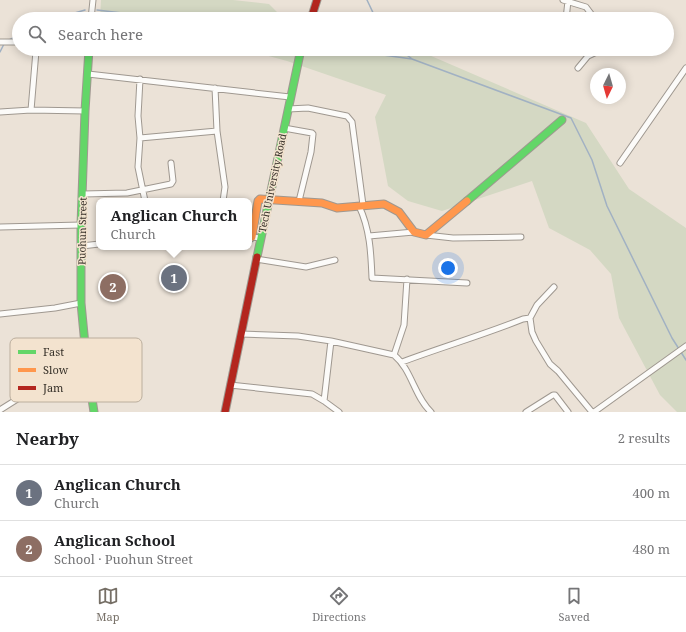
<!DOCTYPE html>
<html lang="en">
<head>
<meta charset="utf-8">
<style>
  body { margin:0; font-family:"Noto Serif",serif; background:#f2f2f2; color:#202124 }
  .compass { position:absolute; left:590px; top:68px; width:36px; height:36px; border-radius:50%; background:#fff; box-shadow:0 2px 10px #0003; rotate:185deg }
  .you { position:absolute; left:448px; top:268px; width:14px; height:14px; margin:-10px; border:3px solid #fff; border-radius:50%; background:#1a73e8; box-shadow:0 0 0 6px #1a73e833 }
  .badge { display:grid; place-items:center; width:26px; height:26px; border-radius:50%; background:#766f66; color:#fff; font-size:13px; font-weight:700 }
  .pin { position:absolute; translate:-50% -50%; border:2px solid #fff; box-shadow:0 1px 4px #0006 }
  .popup { position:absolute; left:96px; top:198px; width:156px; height:52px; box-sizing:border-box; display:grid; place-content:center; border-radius:8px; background:#fff; filter:drop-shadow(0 1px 3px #0005); font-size:13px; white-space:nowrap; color:#757577 }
  .popup b { font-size:15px; color:#202124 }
  .popup::after { content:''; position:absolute; left:50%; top:100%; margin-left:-8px; border:8px solid transparent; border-top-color:#fff }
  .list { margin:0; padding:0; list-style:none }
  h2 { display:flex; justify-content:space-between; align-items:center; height:52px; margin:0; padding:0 16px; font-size:17px }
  h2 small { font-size:13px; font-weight:400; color:#757577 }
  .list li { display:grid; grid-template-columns:26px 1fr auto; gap:12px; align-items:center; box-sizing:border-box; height:56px; padding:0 16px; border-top:1px solid #e0e0e0 }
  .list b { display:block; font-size:15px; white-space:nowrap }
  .list p { margin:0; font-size:13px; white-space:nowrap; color:#757577 }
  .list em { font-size:13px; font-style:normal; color:#757577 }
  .icon { flex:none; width:22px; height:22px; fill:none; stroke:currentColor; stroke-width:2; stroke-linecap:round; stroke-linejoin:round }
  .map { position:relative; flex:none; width:686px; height:412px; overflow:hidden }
  .search { position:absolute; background:#fff; box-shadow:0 2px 10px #0003; left:12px; right:12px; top:12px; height:44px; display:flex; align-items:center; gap:10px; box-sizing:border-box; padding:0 14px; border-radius:22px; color:#757577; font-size:15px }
  .sheet { height:164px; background:#fff }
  nav { display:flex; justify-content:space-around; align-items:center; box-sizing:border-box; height:56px; border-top:1px solid #e0e0e0; background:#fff; font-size:11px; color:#757577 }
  nav a { display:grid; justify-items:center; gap:2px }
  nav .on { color:#766f66 }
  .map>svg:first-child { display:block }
  .green { fill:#d4d8c3 }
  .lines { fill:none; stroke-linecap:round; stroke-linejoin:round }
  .stream { stroke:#a1b1c3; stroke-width:1.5 }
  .street-casing { stroke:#9f9890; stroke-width:7 }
  .fast-casing { stroke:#9f9890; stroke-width:9 }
  .slow-casing { stroke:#9f9890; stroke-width:9 }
  .jam-casing { stroke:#9f9890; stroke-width:9 }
  .street { stroke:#fcfbf9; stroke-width:5 }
  .fast { stroke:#63d668; stroke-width:7 }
  .slow { stroke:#ff974d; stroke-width:7 }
  .jam { stroke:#b3261e; stroke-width:7 }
  .labels { text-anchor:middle; stroke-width:3; stroke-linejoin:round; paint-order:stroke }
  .street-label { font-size:10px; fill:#373129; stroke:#f3e3cf }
  .key { fill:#f3e3cf; stroke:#bbae9d; stroke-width:1 }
  .key-label { font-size:11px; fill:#373129 }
</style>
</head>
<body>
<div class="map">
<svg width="686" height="412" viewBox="0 0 686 412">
  <rect width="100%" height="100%" fill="#ebe2d7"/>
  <path class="green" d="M 101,0 L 233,0 L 269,4 L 284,19 L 100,19 Z
    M 243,49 L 341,49 L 354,54 L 357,49 L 415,49 L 586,123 L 629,189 L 686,228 L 686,412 L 677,412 L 660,395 L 619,318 L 611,274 L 590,250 L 549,228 L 532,181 L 442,211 L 408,201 L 388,186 L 375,117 L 386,95 L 287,61 Z"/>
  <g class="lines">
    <path class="stream" d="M 367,0 L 376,19
      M 97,10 L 173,19
      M 54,19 L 85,10
      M 9,40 L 19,35
      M 340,49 L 412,59 L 571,118 L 592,160 L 607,206 L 672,338 L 686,360
      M 398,49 L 411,58
      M 0,52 L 4,44"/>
    <defs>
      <path id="street" d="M 563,0 L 586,7 L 595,19
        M 91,19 L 93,0
        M 566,19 L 568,1
        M 0,42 L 19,42
        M 588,56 L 603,49
        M 578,68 L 588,56 L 581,49
        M 88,74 L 290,97
        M 140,79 L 138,116 L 140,138 L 138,167 L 145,201
        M 215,88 L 217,131 L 225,187 L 223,201
        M 288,109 L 308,108 L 342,115 L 347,116 L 352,122 L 363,205
        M 31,110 L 36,51 L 35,49
        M 0,112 L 31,110 L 85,111
        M 284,128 L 312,133 L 313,134 L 311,152 L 299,201
        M 140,138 L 217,131
        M 620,163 L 686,68
        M 83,194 L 127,193 L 171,184 L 173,181 L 171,163
        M 359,206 C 370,229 371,253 372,278 L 467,283
        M 0,227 L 81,225
        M 426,235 L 453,238 L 521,237
        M 369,236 L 414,232
        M 249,241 L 252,237 L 260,238
        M 82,246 L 99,244
        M 256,259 L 306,267 L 335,260
        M 554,287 L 537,305 L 530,318 L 532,332 L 536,341 L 550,364 L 558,371 L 592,412
        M 0,314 L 55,308 L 81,303
        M 241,334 L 298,336 L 331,341 L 394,355 C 412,370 414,396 431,412
        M 394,355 L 404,325 L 407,279
        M 402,362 C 442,347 483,335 523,319 L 530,318
        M 230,385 L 312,394 L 324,401 L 331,341
        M 324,401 L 339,412
        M 0,410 L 19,398 L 21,395 L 17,382 L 18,374 L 56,353
        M 526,412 L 553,395 L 555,395 L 568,412
        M 594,412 L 686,346"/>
      <path id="fast" d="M 89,49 L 85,111 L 81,225 L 81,303 L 87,366 L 94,412
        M 467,201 L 562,120
        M 257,257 L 301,49"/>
      <path id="slow" d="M 252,237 L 258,201 L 260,199 L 322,203 L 337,208 L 384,204 L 399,212 L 414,232 L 426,235 L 467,201"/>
      <path id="jam" d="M 311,19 L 317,0
        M 225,412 L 257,257"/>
    </defs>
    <use href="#street" class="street-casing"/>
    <use href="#fast" class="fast-casing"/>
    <use href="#slow" class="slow-casing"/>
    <use href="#jam" class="jam-casing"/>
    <use href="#street" class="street"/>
    <use href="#fast" class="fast"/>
    <use href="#slow" class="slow"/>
    <use href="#jam" class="jam"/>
  </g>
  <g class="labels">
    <g class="street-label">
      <text transform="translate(272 183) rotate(-78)" y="4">Tech University Road</text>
      <text transform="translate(82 231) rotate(-89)" y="4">Puohun Street</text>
    </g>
  </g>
  <rect x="10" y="338" width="132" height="64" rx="6" class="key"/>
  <rect x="18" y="350" width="18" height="4" fill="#63d668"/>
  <rect x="18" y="368" width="18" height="4" fill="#ff974d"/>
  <rect x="18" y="386" width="18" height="4" fill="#b3261e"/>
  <g class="key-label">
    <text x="43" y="356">Fast</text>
    <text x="43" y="374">Slow</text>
    <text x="43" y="392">Jam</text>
  </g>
</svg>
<svg class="compass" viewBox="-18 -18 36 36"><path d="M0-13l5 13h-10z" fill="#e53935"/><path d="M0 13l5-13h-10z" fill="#757577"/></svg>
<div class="you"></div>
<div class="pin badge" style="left:174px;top:278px;background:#6b7280">1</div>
<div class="popup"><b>Anglican Church</b>Church</div>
<div class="pin badge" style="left:113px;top:287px;background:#8d6e63">2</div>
<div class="search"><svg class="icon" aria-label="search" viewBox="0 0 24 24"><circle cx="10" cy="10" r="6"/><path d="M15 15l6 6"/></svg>Search here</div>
</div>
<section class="sheet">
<h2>Nearby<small>2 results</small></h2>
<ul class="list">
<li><span class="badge" style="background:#6b7280">1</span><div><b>Anglican Church</b><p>Church</p></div><em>400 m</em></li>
<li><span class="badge" style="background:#8d6e63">2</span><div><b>Anglican School</b><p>School · Puohun Street</p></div><em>480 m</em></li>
</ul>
</section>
<nav>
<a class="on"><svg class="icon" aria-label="map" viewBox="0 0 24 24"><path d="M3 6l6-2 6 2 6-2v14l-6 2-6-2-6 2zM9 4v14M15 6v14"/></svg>Map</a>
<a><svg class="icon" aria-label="directions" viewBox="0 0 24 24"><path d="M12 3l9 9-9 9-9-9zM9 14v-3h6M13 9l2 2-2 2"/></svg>Directions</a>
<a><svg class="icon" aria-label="saved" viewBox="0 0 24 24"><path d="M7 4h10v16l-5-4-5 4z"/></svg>Saved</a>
</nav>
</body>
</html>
